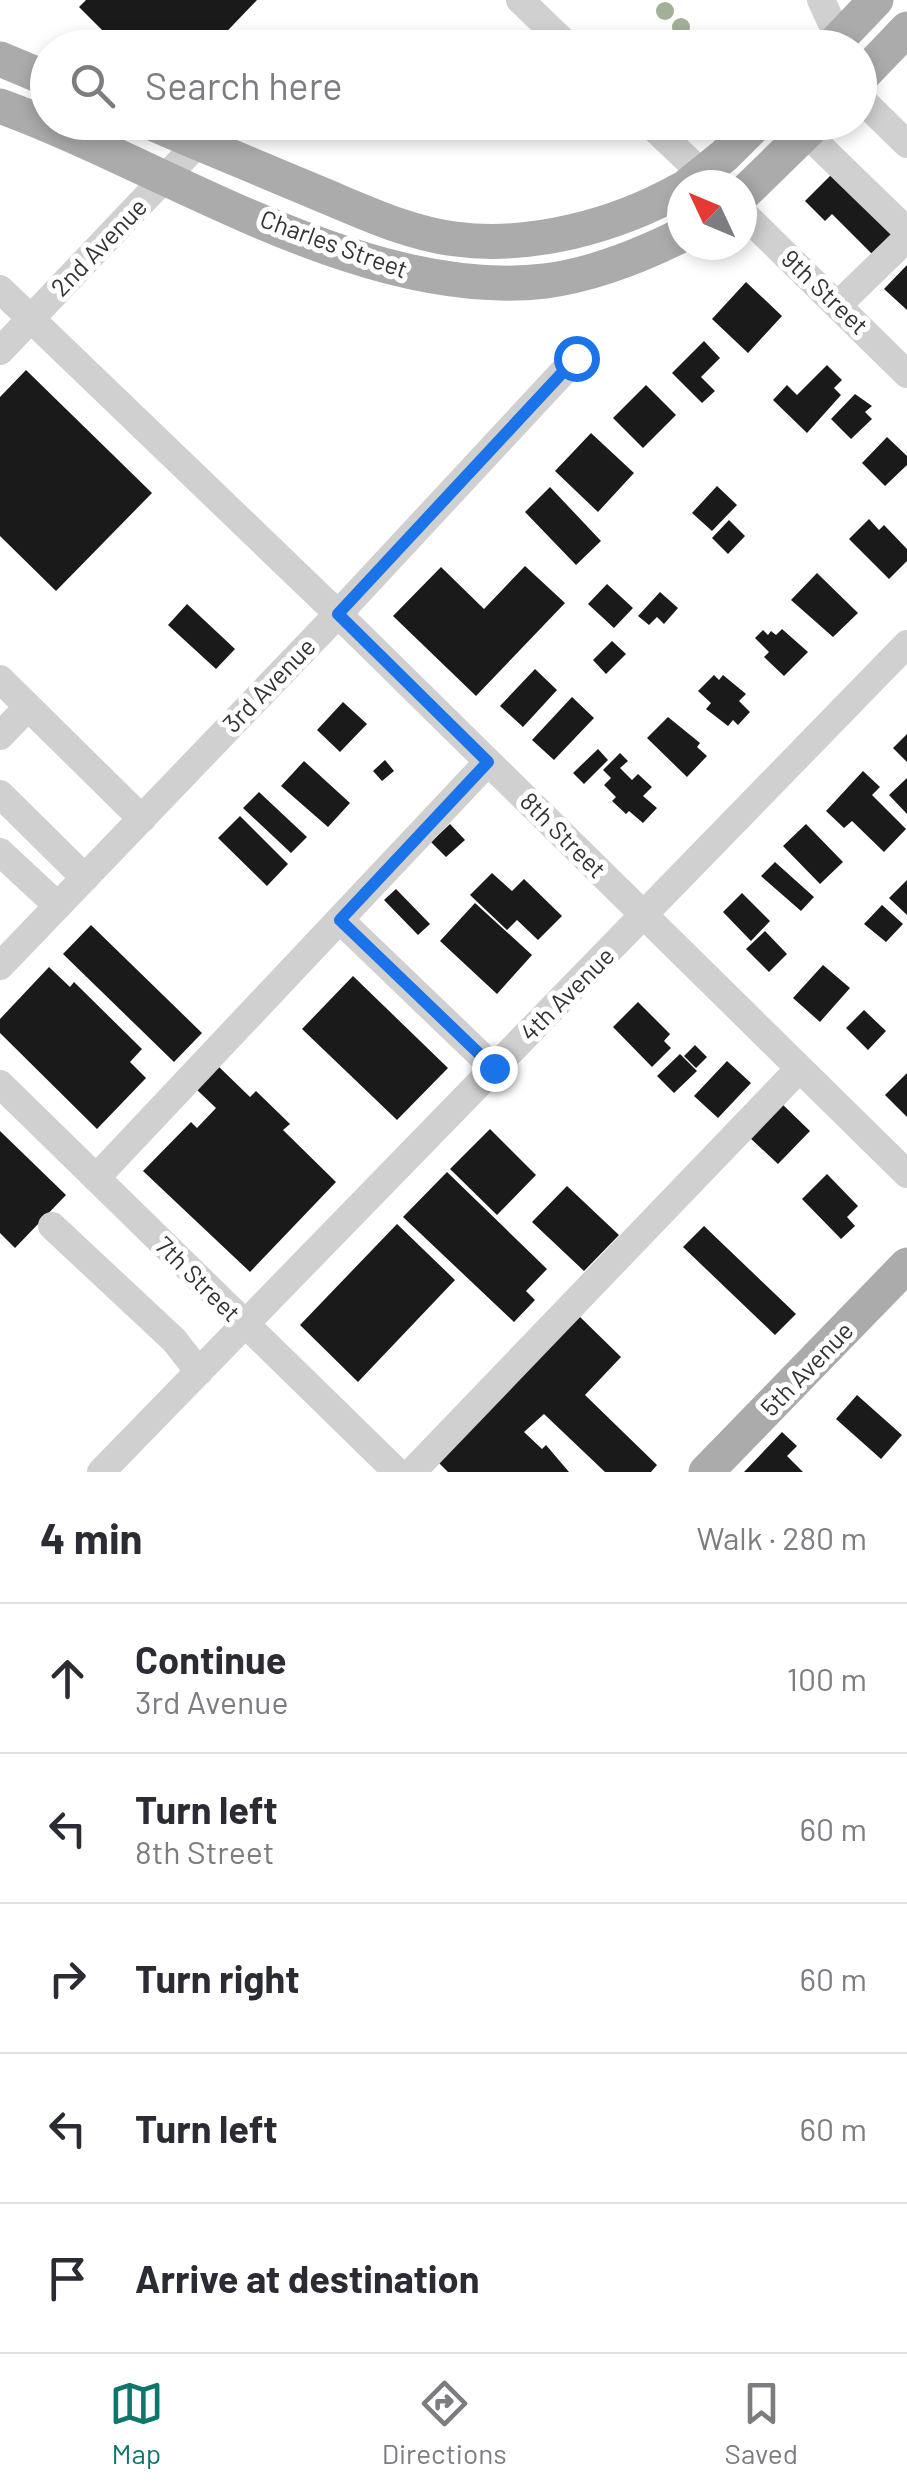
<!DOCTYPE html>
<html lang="en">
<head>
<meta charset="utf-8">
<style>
  body { margin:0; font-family:Barlow,sans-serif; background:#f7f7f7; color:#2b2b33 }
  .compass { position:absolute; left:667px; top:170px; width:90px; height:90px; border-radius:50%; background:#fff; box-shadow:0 5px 15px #0003; rotate:314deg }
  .stop { position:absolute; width:30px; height:30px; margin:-22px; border:8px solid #1a73e8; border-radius:50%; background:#fff }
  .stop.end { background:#1a73e8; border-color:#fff; box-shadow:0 2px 10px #0008 }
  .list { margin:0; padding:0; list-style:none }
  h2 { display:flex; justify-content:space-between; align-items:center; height:130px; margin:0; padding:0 40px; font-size:42px }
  h2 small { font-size:32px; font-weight:400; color:#7c7c81 }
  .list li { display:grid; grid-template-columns:65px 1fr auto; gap:30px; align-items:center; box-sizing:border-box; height:150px; padding:0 40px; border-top:2px solid #e1e1e2 }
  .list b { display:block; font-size:38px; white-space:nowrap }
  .list p { margin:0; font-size:32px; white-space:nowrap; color:#7c7c81 }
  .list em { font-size:32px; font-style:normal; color:#7c7c81 }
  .icon { flex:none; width:55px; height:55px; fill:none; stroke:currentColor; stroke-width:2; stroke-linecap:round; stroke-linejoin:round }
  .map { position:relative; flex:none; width:907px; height:1472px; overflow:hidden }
  .search { position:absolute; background:#fff; box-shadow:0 5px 15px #0003; left:30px; right:30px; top:30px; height:110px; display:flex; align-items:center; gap:25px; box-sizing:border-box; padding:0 35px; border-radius:55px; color:#7c7c81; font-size:38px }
  .sheet { height:880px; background:#fff }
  nav { display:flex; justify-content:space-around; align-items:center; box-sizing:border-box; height:140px; border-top:2px solid #e1e1e2; background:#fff; font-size:28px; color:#7c7c81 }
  nav a { display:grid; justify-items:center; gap:5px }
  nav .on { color:#0f766e }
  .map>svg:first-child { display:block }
  .building { fill:#1a1a1a }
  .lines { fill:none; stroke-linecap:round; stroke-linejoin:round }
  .minor { stroke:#d0d0d0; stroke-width:28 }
  .major { stroke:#ababab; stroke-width:35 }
  .tree { fill:#a2b095 }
  .route { stroke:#1a73e8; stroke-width:12 }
  .labels { text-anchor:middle; stroke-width:10; stroke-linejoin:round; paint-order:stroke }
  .street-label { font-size:25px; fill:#333; stroke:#fff }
</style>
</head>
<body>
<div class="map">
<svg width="907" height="1472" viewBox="0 0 907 1472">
  <rect width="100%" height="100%" fill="#fff"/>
  <path class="building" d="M 86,0 L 257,0 L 211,48 L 173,48 L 156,32 L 141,48 L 120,48 L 79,7 Z
    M 832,174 L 898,230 L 873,255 L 832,214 L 825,221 L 805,201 Z
    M 907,265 L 907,310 L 884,289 Z
    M 746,282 L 782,316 L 748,353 L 712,319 Z
    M 704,341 L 720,358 L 701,377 L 715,391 L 702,403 L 672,373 Z
    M 827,365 L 842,380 L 834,388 L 841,395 L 807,433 L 773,400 L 787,385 L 797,395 Z
    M 26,370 L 152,493 L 56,591 L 0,536 L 0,397 Z
    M 646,385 L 676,415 L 643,448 L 613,418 Z
    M 855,394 L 872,406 L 865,412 L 872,419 L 851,439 L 831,419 Z
    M 591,433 L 634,473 L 598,512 L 555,471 Z
    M 887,437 L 907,456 L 907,465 L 885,486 L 862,463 Z
    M 717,486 L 737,505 L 712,531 L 692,513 Z
    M 550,487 L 601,541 L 576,565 L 525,512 Z
    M 869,519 L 879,530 L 884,525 L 907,549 L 907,561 L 889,579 L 849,539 Z
    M 729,520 L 745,536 L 728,554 L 712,538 Z
    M 525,566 L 565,603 L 476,696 L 393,616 L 441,567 L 484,609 Z
    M 817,573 L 858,613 L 833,637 L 791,600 Z
    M 607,584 L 633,608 L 614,628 L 588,604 Z
    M 660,592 L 678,608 L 664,624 L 657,617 L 649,625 L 638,616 Z
    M 187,604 L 235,649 L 216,669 L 168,625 Z
    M 782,629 L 808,652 L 784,676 L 764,657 L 769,652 L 755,638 L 763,630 L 768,635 L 771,631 L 776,635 Z
    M 612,641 L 626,654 L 606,674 L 593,660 Z
    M 535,669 L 557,690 L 523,727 L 500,706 Z
    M 714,675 L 719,680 L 723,675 L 746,694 L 739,701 L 750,712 L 738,725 L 733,720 L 728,726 L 706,709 L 711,703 L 698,691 Z
    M 572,697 L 594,718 L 554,760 L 532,740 Z
    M 343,702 L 367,724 L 340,752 L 317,730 Z
    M 668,717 L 700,743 L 697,747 L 707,756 L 687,777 L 647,738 Z
    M 907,734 L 907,762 L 893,748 Z
    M 598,749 L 608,760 L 584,784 L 573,773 Z
    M 620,753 L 628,761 L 620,768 L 632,780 L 638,774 L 652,787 L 643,796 L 657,808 L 643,823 L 629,811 L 626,814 L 612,801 L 616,797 L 604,785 L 611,778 L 603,770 Z
    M 385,760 L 394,771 L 382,781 L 373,771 Z
    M 304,761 L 350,803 L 328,827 L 281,786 Z
    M 863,771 L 880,787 L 872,795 L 906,829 L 884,852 L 852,821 L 844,828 L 826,811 Z
    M 907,778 L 907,814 L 889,795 Z
    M 259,792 L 307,837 L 291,853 L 243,808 Z
    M 240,816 L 288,864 L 267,886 L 218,838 Z
    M 450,824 L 465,840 L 446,857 L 431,842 Z
    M 806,824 L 843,862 L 820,884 L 783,846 Z
    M 775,862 L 814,897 L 801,911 L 761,876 Z
    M 492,873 L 512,891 L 524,879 L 562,916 L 538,940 L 517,920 L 507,930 L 470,895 Z
    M 907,880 L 907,915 L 889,898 Z
    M 396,889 L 430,924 L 418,935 L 384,900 Z
    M 742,893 L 770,921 L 751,941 L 723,912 Z
    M 475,903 L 532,955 L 497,994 L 440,941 Z
    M 882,905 L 903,924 L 886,942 L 864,924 Z
    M 91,925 L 202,1033 L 174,1062 L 63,954 Z
    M 765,931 L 787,954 L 769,972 L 746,949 Z
    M 823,965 L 850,988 L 820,1022 L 793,998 Z
    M 49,967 L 70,987 L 74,982 L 142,1049 L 130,1062 L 146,1078 L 97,1129 L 0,1033 L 0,1019 Z
    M 353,976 L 448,1068 L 397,1120 L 302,1029 Z
    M 638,1002 L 670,1034 L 664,1041 L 671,1048 L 652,1067 L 613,1027 Z
    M 864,1010 L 886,1031 L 868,1050 L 846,1028 Z
    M 695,1045 L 707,1057 L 696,1068 L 684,1056 Z
    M 680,1054 L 697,1071 L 674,1093 L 657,1076 Z
    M 727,1061 L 751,1083 L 718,1118 L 694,1096 Z
    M 217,1065 L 250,1097 L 256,1091 L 290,1124 L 283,1130 L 336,1182 L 250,1272 L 143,1171 L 191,1122 L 197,1128 L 216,1108 L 195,1088 Z
    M 907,1073 L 907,1117 L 885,1095 Z
    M 781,1103 L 810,1131 L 778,1164 L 749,1137 Z
    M 490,1129 L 536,1175 L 497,1215 L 450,1169 Z
    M 0,1131 L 66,1195 L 15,1248 L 0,1233 Z
    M 447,1172 L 547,1269 L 526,1291 L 535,1300 L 514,1322 L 403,1217 Z
    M 827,1174 L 858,1206 L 847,1217 L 855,1226 L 841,1239 L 802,1199 Z
    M 567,1186 L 619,1235 L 584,1271 L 532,1222 Z
    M 397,1224 L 455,1280 L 358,1382 L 300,1325 Z
    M 704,1226 L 796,1314 L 775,1335 L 683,1247 Z
    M 577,1314 L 621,1357 L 585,1395 L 657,1465 L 651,1472 L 605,1472 L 544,1414 L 524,1432 L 542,1449 L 546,1445 L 569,1472 L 448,1472 L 434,1458 Z
    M 857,1395 L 902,1435 L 881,1459 L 836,1419 Z
    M 782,1432 L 797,1446 L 787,1456 L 803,1472 L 744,1472 Z"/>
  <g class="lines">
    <path class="minor" d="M 520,0 L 570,48
      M 821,0 L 839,39
      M 860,98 L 907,144
      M 648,122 L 714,185
      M 806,133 L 907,231
      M 742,212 L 907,374
      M 0,289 L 338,614 L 907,1174
      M 839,304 L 907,238
      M 0,351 L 198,143
      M 0,679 L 142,819
      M 0,736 L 28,707
      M 0,794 L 85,878
      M 0,852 L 58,906
      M 340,920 L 494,1068
      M 0,966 L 338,614 L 576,358
      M 0,1084 L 397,1472
      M 96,1178 L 488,762
      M 52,1226 L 174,1340 L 199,1372
      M 101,1472 L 907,644
      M 412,1472 L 799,1069"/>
    <path class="major" d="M 830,48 L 876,0
      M 0,59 L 48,79
      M 860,78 L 907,29
      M 0,106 C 167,167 364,302 545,281 C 592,275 640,256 682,235
      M 149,122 C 205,146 261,169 318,193 C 362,211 407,233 455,239 C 531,249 616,226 682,189
      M 688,185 L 725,155 L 758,122
      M 742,195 L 817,122
      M 706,1472 L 907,1265"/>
  </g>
  <g class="tree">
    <circle cx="665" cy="11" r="9"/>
    <circle cx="681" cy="27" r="9"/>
  </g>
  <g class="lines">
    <path class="route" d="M 494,1068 L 340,920 L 488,762 L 338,614 L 576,358"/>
  </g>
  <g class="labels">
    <g class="street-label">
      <text transform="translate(334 244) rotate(20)" y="9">Charles Street</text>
      <text transform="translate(99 247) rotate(-46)" y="9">2nd Avenue</text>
      <text transform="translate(825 292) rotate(44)" y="9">9th Street</text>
      <text transform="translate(269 685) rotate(-46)" y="9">3rd Avenue</text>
      <text transform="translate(563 835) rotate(45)" y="9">8th Street</text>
      <text transform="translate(567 994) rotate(-45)" y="9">4th Avenue</text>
      <text transform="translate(198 1279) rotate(45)" y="9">7th Street</text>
      <text transform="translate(807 1369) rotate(-46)" y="9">5th Avenue</text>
    </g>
  </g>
</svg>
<svg class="compass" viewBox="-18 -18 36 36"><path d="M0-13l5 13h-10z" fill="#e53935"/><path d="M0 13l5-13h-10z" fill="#7c7c81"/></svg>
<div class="stop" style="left:576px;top:358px"></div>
<div class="stop end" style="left:494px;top:1068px"></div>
<div class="search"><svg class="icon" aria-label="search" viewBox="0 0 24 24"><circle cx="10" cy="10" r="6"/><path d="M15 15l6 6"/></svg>Search here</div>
</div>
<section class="sheet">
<h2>4 min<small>Walk · 280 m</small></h2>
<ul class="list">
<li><svg class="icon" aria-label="ahead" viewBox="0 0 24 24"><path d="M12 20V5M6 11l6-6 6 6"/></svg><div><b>Continue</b><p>3rd Avenue</p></div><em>100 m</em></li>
<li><svg class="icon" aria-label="left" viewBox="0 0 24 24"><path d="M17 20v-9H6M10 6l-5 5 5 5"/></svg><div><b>Turn left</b><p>8th Street</p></div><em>60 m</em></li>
<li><svg class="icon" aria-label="right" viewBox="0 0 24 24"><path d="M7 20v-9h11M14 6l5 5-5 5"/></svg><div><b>Turn right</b></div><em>60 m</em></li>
<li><svg class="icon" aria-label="left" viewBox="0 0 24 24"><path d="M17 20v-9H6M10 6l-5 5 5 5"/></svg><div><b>Turn left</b></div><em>60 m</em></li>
<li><svg class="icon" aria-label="arrive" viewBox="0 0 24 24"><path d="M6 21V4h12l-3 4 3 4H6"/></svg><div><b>Arrive at destination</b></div></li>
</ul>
</section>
<nav>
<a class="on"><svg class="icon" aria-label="map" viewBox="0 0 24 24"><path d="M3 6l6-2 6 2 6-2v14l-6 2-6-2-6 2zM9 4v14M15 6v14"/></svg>Map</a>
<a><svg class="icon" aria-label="directions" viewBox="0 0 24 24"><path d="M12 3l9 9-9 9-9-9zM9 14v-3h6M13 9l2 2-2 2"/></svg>Directions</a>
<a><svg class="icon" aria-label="saved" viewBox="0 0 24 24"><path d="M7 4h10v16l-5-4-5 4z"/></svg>Saved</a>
</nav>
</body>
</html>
